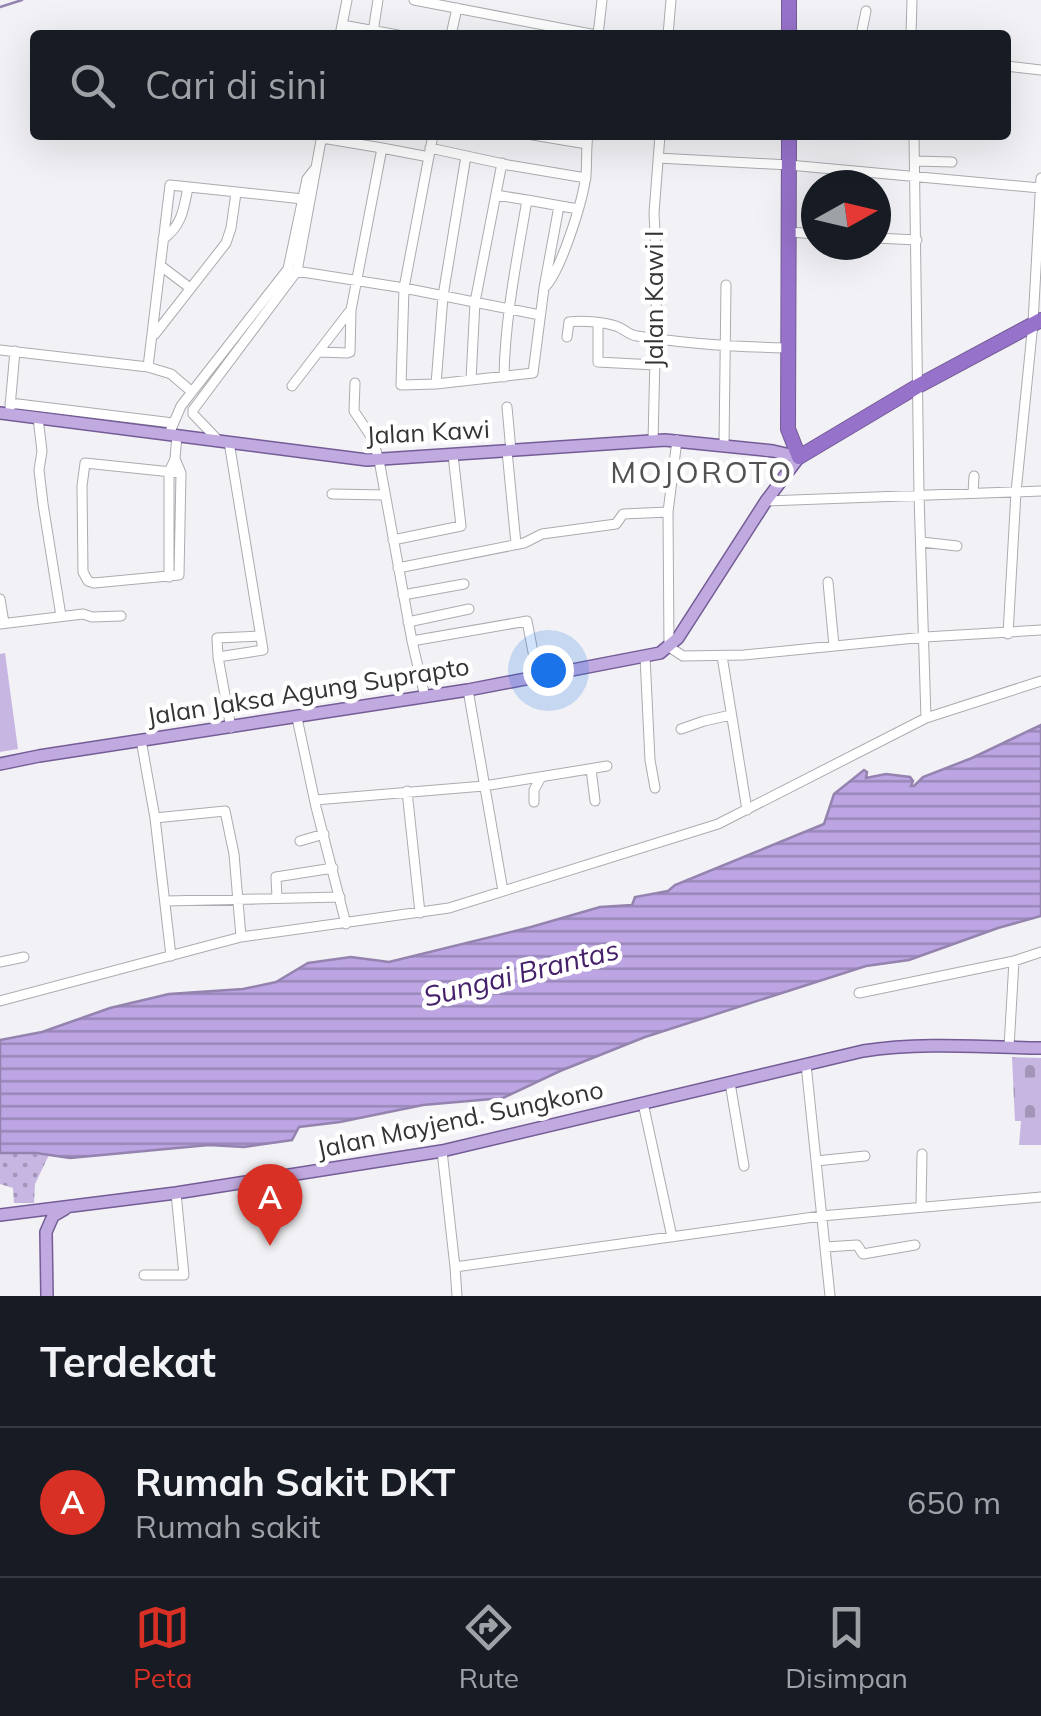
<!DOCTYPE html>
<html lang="id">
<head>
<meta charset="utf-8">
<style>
  body { margin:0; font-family:Mulish,sans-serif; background:#20242c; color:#f1f3f6 }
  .compass { position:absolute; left:801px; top:170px; width:90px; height:90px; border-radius:50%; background:#171b24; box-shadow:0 10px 40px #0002; rotate:82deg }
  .you { position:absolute; left:548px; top:670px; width:35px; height:35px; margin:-25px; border:8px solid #fff; border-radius:50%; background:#1a73e8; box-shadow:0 0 0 15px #1a73e833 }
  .badge { display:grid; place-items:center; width:65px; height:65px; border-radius:50%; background:#d93025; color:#fff; font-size:32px; font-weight:700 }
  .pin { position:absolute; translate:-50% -82px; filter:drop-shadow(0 2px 5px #0008) }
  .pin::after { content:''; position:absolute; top:52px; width:35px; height:30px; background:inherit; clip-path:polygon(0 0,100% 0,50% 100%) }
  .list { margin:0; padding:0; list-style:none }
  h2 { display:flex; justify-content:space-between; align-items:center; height:130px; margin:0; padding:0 40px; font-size:42px }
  h2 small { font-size:32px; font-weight:400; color:#9ea1a6 }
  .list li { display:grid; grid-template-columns:65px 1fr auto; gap:30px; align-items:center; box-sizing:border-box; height:150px; padding:0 40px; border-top:2px solid #363941 }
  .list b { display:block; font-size:38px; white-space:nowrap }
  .list p { margin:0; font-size:32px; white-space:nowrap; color:#9ea1a6 }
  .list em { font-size:32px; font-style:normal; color:#9ea1a6 }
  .icon { flex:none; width:55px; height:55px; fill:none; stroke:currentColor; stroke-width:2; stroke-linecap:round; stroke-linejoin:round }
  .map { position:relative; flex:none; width:1041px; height:1296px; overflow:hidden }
  .search { position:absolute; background:#171b24; box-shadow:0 10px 40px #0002; left:30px; right:30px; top:30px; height:110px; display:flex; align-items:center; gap:25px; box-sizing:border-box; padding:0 35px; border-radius:10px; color:#9ea1a6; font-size:38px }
  .sheet { height:280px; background:#171b24 }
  nav { display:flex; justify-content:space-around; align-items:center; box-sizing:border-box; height:140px; border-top:2px solid #363941; background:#171b24; font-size:28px; color:#9ea1a6 }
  nav a { display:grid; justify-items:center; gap:5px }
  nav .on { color:#d93025 }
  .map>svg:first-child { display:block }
  .grass { fill:url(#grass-dots) }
  .cemetery { fill:url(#cemetery-stones) }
  .park { fill:#c7b6e2 }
  .water { fill:url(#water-rules); stroke:#9483af; stroke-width:2.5 }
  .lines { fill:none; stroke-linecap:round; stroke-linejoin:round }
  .stream { stroke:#9483af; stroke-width:2.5 }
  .minor-casing { stroke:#acabaf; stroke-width:11 }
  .major-casing { stroke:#745c96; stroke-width:14 }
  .highway-casing { stroke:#745c96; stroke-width:16 }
  .minor { stroke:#fff; stroke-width:9 }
  .major { stroke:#c1aadf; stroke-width:11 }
  .highway { stroke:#9772ca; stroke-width:14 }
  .labels { text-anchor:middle; stroke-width:9; stroke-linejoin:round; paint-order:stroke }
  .street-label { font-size:25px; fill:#343435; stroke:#fff }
  .water-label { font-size:28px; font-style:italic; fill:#44216a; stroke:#fff }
  .quarter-label { font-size:30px; letter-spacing:2.5px; fill:#525154; stroke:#fff }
</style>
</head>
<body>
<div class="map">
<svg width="1041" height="1296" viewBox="0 0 1041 1296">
  <defs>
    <pattern id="grass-dots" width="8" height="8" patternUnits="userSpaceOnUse" patternTransform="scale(2.5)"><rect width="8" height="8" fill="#c7b6e2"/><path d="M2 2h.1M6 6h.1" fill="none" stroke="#a295b8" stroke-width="1.8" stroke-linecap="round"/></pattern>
    <pattern id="cemetery-stones" width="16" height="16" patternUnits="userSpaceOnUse" patternTransform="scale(2.5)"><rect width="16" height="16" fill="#c7b6e2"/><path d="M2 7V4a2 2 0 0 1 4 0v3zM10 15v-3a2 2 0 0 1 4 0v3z" fill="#a295b8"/></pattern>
    <pattern id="water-rules" width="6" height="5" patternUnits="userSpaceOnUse" patternTransform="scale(2.5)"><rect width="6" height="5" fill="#bda5e3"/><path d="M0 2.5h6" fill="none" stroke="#9a87b9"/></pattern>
  </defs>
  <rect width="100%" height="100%" fill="#f2f1f5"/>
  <path class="grass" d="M 0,1152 L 49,1155 L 35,1184 L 34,1203 L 14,1203 L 13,1188 L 0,1184 Z"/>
  <path class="cemetery" d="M 1012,1057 L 1041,1058 L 1041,1145 L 1019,1145 L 1021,1121 L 1015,1121 Z"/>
  <path class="park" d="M 5,653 L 18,749 L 0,752 L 0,654 Z"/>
  <path class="water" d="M 1041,725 L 1041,916 L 998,928 L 909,960 L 866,966 L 645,1037 L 560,1071 L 503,1098 L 423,1105 L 340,1122 L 299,1127 L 292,1140 L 244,1147 L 209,1145 L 70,1158 L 36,1153 L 0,1153 L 0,1040 L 42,1032 L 110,1008 L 169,994 L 243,989 L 276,982 L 308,963 L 351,957 L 389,962 L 531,927 L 600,907 L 632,905 L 635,897 L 668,891 L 675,885 L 824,824 L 834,794 L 864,770 L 867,772 L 866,778 L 886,774 L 910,777 L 913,781 L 911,786 L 914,786 L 923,777 L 972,758 Z"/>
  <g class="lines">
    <path class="stream" d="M 0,7 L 22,0"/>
    <defs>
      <path id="minor" d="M 414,0 L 596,35
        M 342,25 L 398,35
        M 373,32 L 378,0
        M 340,35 L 347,0
        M 451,35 L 457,8
        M 598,35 L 602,0
        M 668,35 L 671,0
        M 861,35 L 866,11
        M 911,35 L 912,0
        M 1006,66 L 1041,70
        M 433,135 L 404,288 L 401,385 L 436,384 L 533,373 L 544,288 L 559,206
        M 533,135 L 587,144
        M 914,135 L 919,495 L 926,718
        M 382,148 L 429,157
        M 430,148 L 508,165 L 586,178
        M 658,158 L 789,165 L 1040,188
        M 915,161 L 952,162
        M 496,195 L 527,200
        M 790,232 L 816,234
        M 876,238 L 917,240
        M 163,239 C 182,226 184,208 188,187
        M 161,266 L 190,288
        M 296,271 L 404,288 L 540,315
        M 544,288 C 561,272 583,200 586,175 C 587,162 586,148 588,135
        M 598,324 L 598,362 L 655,365
        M 155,334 L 226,243 L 231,228 L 236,193
        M 567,337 L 569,322 C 582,320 603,322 616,326 C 625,329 628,335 637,336 C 688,344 737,347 788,348
        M 0,350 L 148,367 L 170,185 L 303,199
        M 320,352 L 347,353 L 350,352 L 351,310 L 382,148 L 322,138
        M 148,367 L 171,374 L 192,392
        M 504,377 C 505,317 517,259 527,200 L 578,209
        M 471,380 L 475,302 L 502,163
        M 355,383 L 354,411 L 372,438 L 379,460 L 412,641 L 425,697
        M 436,384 L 443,296 L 466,156
        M 292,386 L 349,312
        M 10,403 L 173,423
        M 10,407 L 15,351
        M 507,407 L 511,451
        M 38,418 L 42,451 L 39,470 L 43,504 L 61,616
        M 169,434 L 181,406 L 288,269 L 307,179 L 314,170
        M 218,440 L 193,414 L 193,410 L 297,271 L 322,135
        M 677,440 L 668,512 L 669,647 L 683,656 L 744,655 L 925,637 L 1041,630
        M 653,441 L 657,274 L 654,213 L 660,135
        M 229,442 L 263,650 L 218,657 L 231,728
        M 724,446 L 726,285
        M 507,451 L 516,544
        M 175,459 L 181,473 L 179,575 L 94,583 L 88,581 L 83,572 L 82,486 L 85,463 L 181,473
        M 973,493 L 974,476
        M 332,494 L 385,495
        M 766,501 L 1041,491
        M 393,540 L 461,526 L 453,455
        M 922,542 L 957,546
        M 398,568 L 524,543 L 542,534 L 616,524 L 623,514 L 668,512
        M 169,577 L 169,472 L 175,459 L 177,435
        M 828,582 L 834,646
        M 403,595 L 464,584
        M 0,599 L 4,623
        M 408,622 L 469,609
        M 0,624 L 83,614 L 92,617 L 121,616
        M 1008,634 L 1016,492 L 1033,323 L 1041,178
        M 412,641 L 527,621 L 538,678
        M 722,656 L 747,810
        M 218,657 L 217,638 L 261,636
        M 645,657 L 650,760 L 655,788
        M 468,690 L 503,891
        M 297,718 L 316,807 L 346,924
        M 681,729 L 704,721 L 731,715
        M 141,740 L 155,818 L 171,956
        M 591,769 L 595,801
        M 407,791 L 420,913
        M 315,800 L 484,786 L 607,766
        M 534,802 L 534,790 L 541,777
        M 155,818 L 225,811 L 234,854 L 241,937
        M 300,841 L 324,834
        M 277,898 L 276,877 L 333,868
        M 166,901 L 340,897
        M 0,962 L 24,957
        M 859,993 L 1014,961 L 1041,952
        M 0,1001 L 241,937 L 449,908 L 718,824 L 926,718 L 1041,681
        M 1009,1047 L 1014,961
        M 806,1064 L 830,1296
        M 730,1083 L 744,1166
        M 643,1103 L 672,1237
        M 442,1151 L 455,1267 L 821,1216 L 1041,1197
        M 816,1161 L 865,1156
        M 921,1206 L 922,1154
        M 825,1247 L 857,1245 L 863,1254 L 915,1245
        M 455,1267 L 457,1296
        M 144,1275 L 184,1275 L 176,1193"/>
      <path id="major" d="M 0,413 L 367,460 L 665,440 L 773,451 L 799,457 L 766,501 L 678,638 L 660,653 L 468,690 L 39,756 L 0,764
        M 0,1215 L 176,1193 L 442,1151 L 863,1051 C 922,1042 981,1047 1041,1048
        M 47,1296 L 46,1232 L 53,1216 L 65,1209"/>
      <path id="highway" d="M 789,35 L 789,0
        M 789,135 L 788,429 L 799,457 L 918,386 L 1041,320"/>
    </defs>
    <use href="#minor" class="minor-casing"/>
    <use href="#major" class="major-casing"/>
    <use href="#highway" class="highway-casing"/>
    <use href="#minor" class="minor"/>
    <use href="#major" class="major"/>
    <use href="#highway" class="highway"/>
  </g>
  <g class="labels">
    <g class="street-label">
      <text transform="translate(654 299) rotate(-90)" y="9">Jalan Kawi I</text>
      <text transform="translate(428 432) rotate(-3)" y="9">Jalan Kawi</text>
      <text transform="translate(308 691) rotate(-9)" y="9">Jalan Jaksa Agung Suprapto</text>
      <text transform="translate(460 1119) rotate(-12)" y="9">Jalan Mayjend. Sungkono</text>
    </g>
    <g class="water-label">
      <text transform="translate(521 973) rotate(-14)" y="10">Sungai Brantas</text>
    </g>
    <g class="quarter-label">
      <text x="702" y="483">MOJOROTO</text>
    </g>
  </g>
</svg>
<svg class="compass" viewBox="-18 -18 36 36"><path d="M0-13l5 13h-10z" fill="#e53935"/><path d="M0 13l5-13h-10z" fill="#9ea1a6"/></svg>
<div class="you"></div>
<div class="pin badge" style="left:270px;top:1246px">A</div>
<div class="search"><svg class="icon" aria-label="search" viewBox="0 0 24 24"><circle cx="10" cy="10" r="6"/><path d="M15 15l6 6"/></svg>Cari di sini</div>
</div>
<section class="sheet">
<h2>Terdekat<small></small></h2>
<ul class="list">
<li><span class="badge">A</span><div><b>Rumah Sakit DKT</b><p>Rumah sakit</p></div><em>650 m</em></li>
</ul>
</section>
<nav>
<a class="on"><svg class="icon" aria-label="map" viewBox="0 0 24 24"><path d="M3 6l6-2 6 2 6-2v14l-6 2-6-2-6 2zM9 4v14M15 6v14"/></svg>Peta</a>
<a><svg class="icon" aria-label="directions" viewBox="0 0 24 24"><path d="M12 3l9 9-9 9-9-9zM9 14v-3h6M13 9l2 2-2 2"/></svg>Rute</a>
<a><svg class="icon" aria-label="saved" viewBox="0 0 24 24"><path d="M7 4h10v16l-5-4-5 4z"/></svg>Disimpan</a>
</nav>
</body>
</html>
